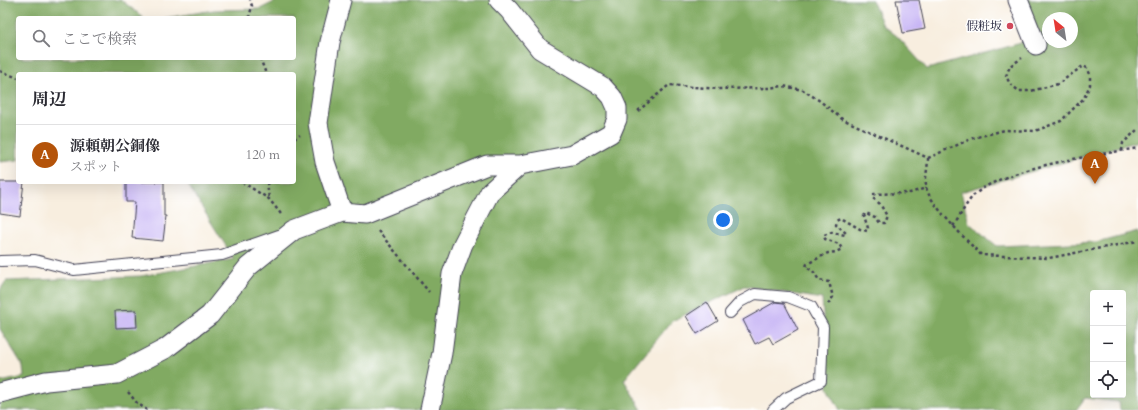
<!DOCTYPE html>
<html lang="ja">
<head>
<meta charset="utf-8">
<style>
  body { margin:0; font-family:Cardo,"Noto Serif JP",serif; background:#f7f7f7; color:#2b2b33 }
  .controls { position:absolute; right:12px; bottom:12px; display:grid; overflow:hidden; border-radius:4px; box-shadow:0 4px 16px #0002 }
  .controls button { width:36px; height:36px; display:grid; place-items:center; padding:0; border:0; border-bottom:1px solid #e1e1e2; background:#fff; color:#2b2b33; font:20px sans-serif }
  .compass { position:absolute; left:1042px; top:12px; width:36px; height:36px; border-radius:50%; background:#fff; box-shadow:0 4px 16px #0002; rotate:330deg }
  .you { position:absolute; left:723px; top:220px; width:14px; height:14px; margin:-10px; border:3px solid #fff; border-radius:50%; background:#1a73e8; box-shadow:0 0 0 6px #1a73e833 }
  .badge { display:grid; place-items:center; width:26px; height:26px; border-radius:50%; background:#b45309; color:#fff; font-size:13px; font-weight:700 }
  .pin { position:absolute; translate:-50% -33px; filter:drop-shadow(0 1px 2px #0008) }
  .pin::after { content:''; position:absolute; top:21px; width:14px; height:12px; background:inherit; clip-path:polygon(0 0,100% 0,50% 100%) }
  .list { margin:0; padding:0; list-style:none }
  h2 { display:flex; justify-content:space-between; align-items:center; height:52px; margin:0; padding:0 16px; font-size:17px }
  h2 small { font-size:13px; font-weight:400; color:#7c7c81 }
  .list li { display:grid; grid-template-columns:26px 1fr auto; gap:12px; align-items:center; box-sizing:border-box; height:60px; padding:0 16px; border-top:1px solid #e1e1e2 }
  .list b { display:block; font-size:15px; white-space:nowrap }
  .list p { margin:0; font-size:13px; white-space:nowrap; color:#7c7c81 }
  .list em { font-size:13px; font-style:normal; color:#7c7c81 }
  .icon { flex:none; width:22px; height:22px; fill:none; stroke:currentColor; stroke-width:2; stroke-linecap:round; stroke-linejoin:round }
  .map { position:relative; flex:none; width:1138px; height:410px; overflow:hidden }
  .search { position:absolute; background:#fff; box-shadow:0 4px 16px #0002; left:16px; top:16px; width:280px; height:44px; display:flex; align-items:center; gap:10px; box-sizing:border-box; padding:0 14px; border-radius:4px; color:#7c7c81; font-size:15px }
  .panel { position:absolute; background:#fff; box-shadow:0 4px 16px #0002; left:16px; top:72px; width:280px; height:112px; border-radius:4px }
  .map>svg:first-child { display:block }
  .forest { fill:#81aa62; stroke:#52664e; fill-rule:evenodd }
  .building { fill:#c8b6f5 }
  .lines { fill:none; stroke-linecap:round; stroke-linejoin:round }
  .service-casing { stroke:#424154; stroke-width:12 }
  .minor-casing { stroke:#424154; stroke-width:21 }
  .path { stroke:#424154; stroke-width:2.5; stroke-dasharray:3 3; stroke-linecap:butt }
  .service { stroke:#fff; stroke-width:10 }
  .minor { stroke:#fff; stroke-width:19 }
  .poi-dot { fill:#d1495b; stroke:#fff; stroke-width:1.5 }
  .labels { text-anchor:middle; stroke-width:3; stroke-linejoin:round; paint-order:stroke }
  .poi-label { font-size:12px; fill:#22223b; stroke:#fff; text-anchor:end }
</style>
</head>
<body>
<div class="map">
<svg width="1138" height="410" viewBox="0 0 1138 410">
  <rect width="100%" height="100%" fill="#fff"/>
  <filter id="ink" filterUnits="userSpaceOnUse"><feTurbulence type="fractalNoise" baseFrequency=".025" numOctaves="2"/><feDisplacementMap in="SourceGraphic" scale="8" xChannelSelector="R" yChannelSelector="G"/><feConvolveMatrix kernelMatrix="1 2 1 2 8 2 1 2 1" color-interpolation-filters="sRGB"/></filter>
  <filter id="wash" filterUnits="userSpaceOnUse"><feTurbulence type="fractalNoise" baseFrequency=".012" numOctaves="4" result="noise"/><feDisplacementMap in="SourceGraphic" scale="16" xChannelSelector="R" yChannelSelector="G"/><feGaussianBlur stdDeviation="0.9" result="paint"/><feColorMatrix in="noise" values="0 0 0 0 0 0 0 0 0 0 0 0 0 0 0 0 0 1.4 0 .05"/><feComposite in="paint" operator="in"/></filter>
  <g filter="url(#wash)">
    <rect width="100%" height="100%" fill="#f8eedf"/>
    <path class="forest" d="M 0,0 L 121,0 L 144,18 L 18,18 L 18,58 L 294,58 L 294,18 L 165,18 L 214,10 L 260,9 L 278,0 L 872,0 L 883,25 L 898,37 L 927,69 L 1021,43 L 1024,25 L 1018,0 L 1138,0 L 1138,141 L 961,192 L 969,223 L 997,246 L 1096,242 L 1138,231 L 1138,410 L 1120,410 L 1119,402 L 1085,398 L 1076,410 L 840,410 L 828,388 L 822,299 L 745,286 L 672,321 L 624,380 L 642,410 L 0,410 L 0,382 L 24,377 L 23,366 L 0,329 L 0,290 L 6,281 L 141,276 L 234,259 L 186,182 L 294,182 L 294,74 L 18,74 L 18,160 L 0,162 ZM 1048,18 L 1072,18 L 1072,42 L 1048,42 ZM 1093,293 L 1123,293 L 1123,395 L 1093,395 Z"/>
    <g id="blocks">
      <path class="building" d="M 896,0 L 919,0 L 925,29 L 903,33 Z
        M 0,182 L 24,182 L 20,216 L 0,213 Z
        M 126,182 L 164,182 L 164,216 L 166,216 L 163,241 L 132,238 L 135,202 L 126,202 Z
        M 707,302 L 718,321 L 697,334 L 686,316 Z
        M 775,302 L 784,303 L 798,330 L 773,344 L 769,337 L 755,344 L 743,320 Z
        M 136,310 L 137,327 L 116,328 L 115,311 Z"/>
    </g>
  </g>
  <g filter="url(#ink)">
    <use href="#blocks" fill-opacity="0" stroke="#424154" stroke-width="1"/>
    <g class="lines">
      <defs>
        <path id="service" d="M 0,261 L 35,260 L 74,270 L 222,255 L 279,235
          M 730,313 L 740,302 L 755,294 L 788,297 L 811,306 L 823,327 L 821,381 L 786,398 L 773,410"/>
        <path id="minor" d="M 341,0 L 330,42 L 318,123 L 325,162 L 342,212
          M 1018,0 L 1036,45
          M 0,393 L 46,381 L 117,374 L 165,349 L 210,315 L 248,267 L 294,230 L 342,212 L 365,214 L 487,165 L 520,165
          M 430,410 L 442,353 L 452,274 L 463,244 L 490,192 L 520,165 L 572,155 L 611,133 L 617,119 L 617,108 L 612,97 L 603,87 L 540,49 L 509,10 L 499,0"/>
      </defs>
      <use href="#service" class="service-casing"/>
      <use href="#minor" class="minor-casing"/>
      <path class="path" d="M 249,18 L 252,6 L 250,0
        M 260,58 L 266,74
        M 0,71 L 18,78
        M 638,111 L 669,85 L 717,89 L 769,88 L 783,86 L 803,90 L 820,101 L 842,119 L 928,158
        M 294,139 L 300,135
        M 1122,151 L 1123,143 L 1138,129
        M 928,158 L 973,138 L 1005,130 L 1035,131 L 1061,121 L 1084,98 L 1090,85 L 1090,74 L 1087,68 L 1083,66 L 1058,84 L 1031,91 L 1019,91 L 1010,84 L 1006,76 L 1010,66 L 1022,58
        M 928,158 C 928,167 925,177 926,186 C 927,202 969,242 981,255 L 1049,258 L 1138,241
        M 242,182 L 269,199 L 281,214
        M 267,182 L 269,199
        M 953,226 C 960,217 966,203 974,195 C 1005,167 1096,155 1138,148
        M 378,231 L 429,292
        M 828,304 L 833,297 L 829,282 L 819,280 L 813,271 L 806,267 L 807,264 L 828,253 L 836,252 L 842,249 L 839,244 L 825,239 L 824,235 L 832,232 L 845,235 L 846,233 L 836,224 L 837,220 L 841,218 L 860,229 L 867,231 L 868,228 L 864,216 L 866,213 L 875,217 L 879,223 L 884,223 L 887,216 L 880,204 L 873,198 L 874,194 L 910,193 L 926,188
        M 128,392 L 137,403 L 147,410"/>
      <use href="#service" class="service"/>
      <use href="#minor" class="minor"/>
    </g>
  </g>
  <circle class="poi-dot" cx="1010" cy="26" r="4"/>
  <g class="labels">
    <g class="poi-label">
      <text x="1002" y="30">假粧坂</text>
    </g>
  </g>
</svg>
<div class="controls">
<button>+</button>
<button>−</button>
<button><svg class="icon" aria-label="locate" viewBox="0 0 24 24"><circle cx="12" cy="12" r="6"/><path d="M12 2v4M12 18v4M2 12h4M18 12h4"/></svg></button>
</div>
<svg class="compass" viewBox="-18 -18 36 36"><path d="M0-13l5 13h-10z" fill="#e53935"/><path d="M0 13l5-13h-10z" fill="#7c7c81"/></svg>
<div class="you"></div>
<div class="pin badge" style="left:1095px;top:184px">A</div>
<div class="search"><svg class="icon" aria-label="search" viewBox="0 0 24 24"><circle cx="10" cy="10" r="6"/><path d="M15 15l6 6"/></svg>ここで検索</div>
<section class="panel">
<h2>周辺<small></small></h2>
<ul class="list">
<li><span class="badge">A</span><div><b>源頼朝公銅像</b><p>スポット</p></div><em>120 m</em></li>
</ul>
</section>
</div>
</body>
</html>
